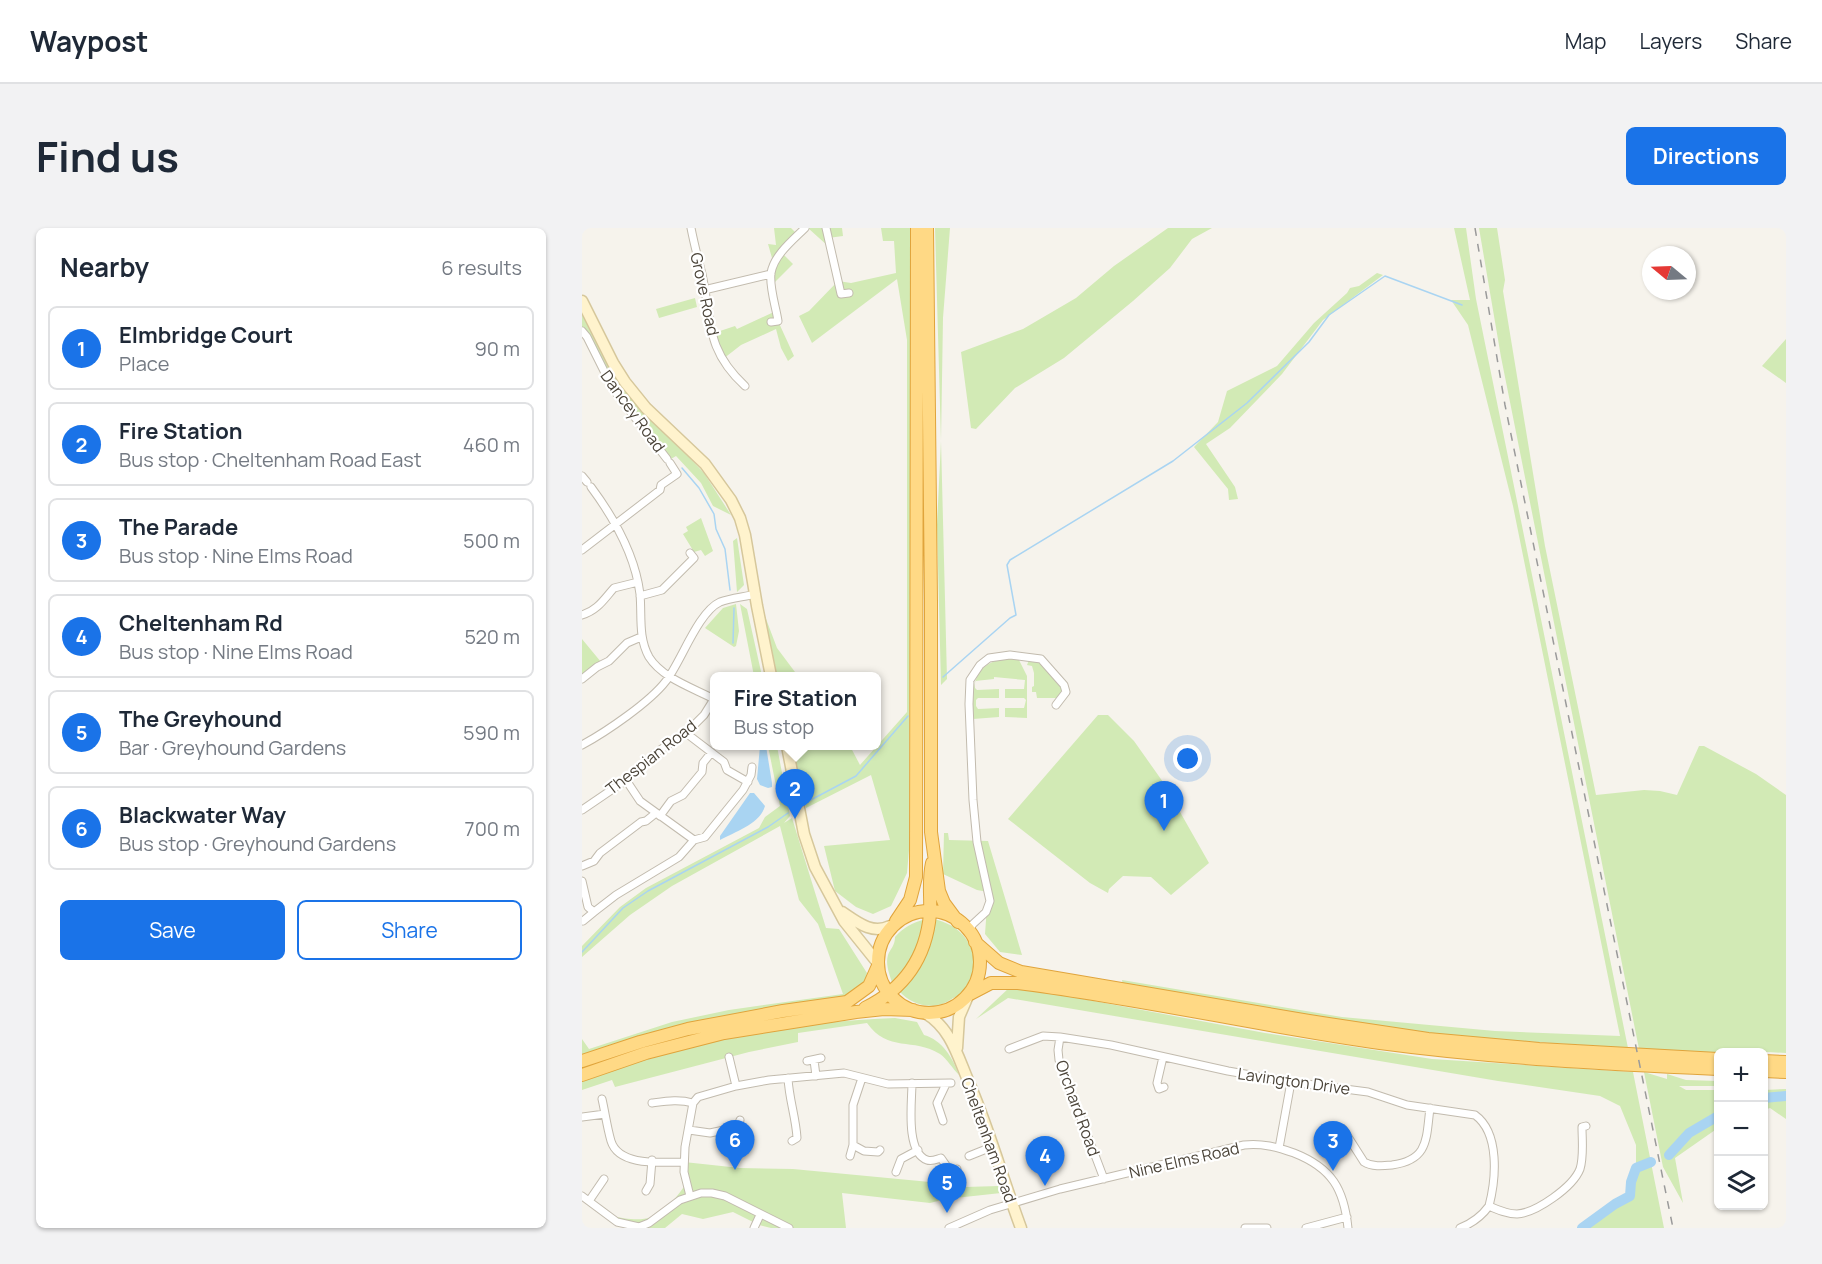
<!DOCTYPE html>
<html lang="en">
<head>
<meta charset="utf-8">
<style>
  body { margin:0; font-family:Manrope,sans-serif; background:#f2f2f3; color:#1f2937 }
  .controls { position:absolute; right:18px; bottom:18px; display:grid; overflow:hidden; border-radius:9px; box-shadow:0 2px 4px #0004 }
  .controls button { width:54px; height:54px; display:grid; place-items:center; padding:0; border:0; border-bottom:2px solid #e0e1e3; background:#fff; color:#1f2937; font:30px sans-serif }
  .compass { position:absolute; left:1060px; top:18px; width:54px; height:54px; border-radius:50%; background:#fff; box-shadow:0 2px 4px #0004; rotate:289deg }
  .you { position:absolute; left:606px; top:531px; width:21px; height:21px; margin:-15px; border:4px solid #fff; border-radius:50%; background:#1a73e8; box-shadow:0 0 0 9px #1a73e833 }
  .badge { display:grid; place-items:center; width:39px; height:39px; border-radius:50%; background:#1a73e8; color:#fff; font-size:20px; font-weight:700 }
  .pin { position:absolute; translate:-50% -50px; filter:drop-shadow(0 2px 3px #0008) }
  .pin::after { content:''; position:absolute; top:32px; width:21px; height:18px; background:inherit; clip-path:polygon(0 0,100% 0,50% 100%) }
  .popup { position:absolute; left:128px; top:444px; width:171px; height:78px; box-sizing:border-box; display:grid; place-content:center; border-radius:9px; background:#fff; filter:drop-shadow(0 2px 4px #0005); font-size:20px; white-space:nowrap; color:#747a83 }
  .popup b { font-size:22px; color:#1f2937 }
  .popup::after { content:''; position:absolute; left:50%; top:100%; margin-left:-12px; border:12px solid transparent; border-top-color:#fff }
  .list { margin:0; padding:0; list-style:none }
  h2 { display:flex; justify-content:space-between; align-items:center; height:78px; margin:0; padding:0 24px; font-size:26px }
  h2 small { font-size:20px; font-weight:400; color:#747a83 }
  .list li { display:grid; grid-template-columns:39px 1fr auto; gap:18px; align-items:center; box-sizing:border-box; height:84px; margin:0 12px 12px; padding:0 12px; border:2px solid #e0e1e3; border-radius:9px }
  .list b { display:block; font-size:22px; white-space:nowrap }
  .list p { margin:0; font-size:20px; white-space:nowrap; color:#747a83 }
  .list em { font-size:20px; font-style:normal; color:#747a83 }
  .actions { display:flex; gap:12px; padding:18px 24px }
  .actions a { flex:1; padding:14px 0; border:2px solid #1a73e8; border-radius:9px; text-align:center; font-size:21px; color:#1a73e8 }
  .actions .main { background:#1a73e8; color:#fff }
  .icon { flex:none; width:33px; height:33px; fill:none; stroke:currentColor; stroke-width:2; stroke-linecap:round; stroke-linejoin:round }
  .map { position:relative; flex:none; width:1204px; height:1000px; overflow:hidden; border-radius:9px }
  header { display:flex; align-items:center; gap:36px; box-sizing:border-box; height:84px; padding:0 30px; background:#fff; border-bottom:2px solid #e0e1e3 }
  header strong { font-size:28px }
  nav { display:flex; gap:33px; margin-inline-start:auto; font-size:21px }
  .intro { display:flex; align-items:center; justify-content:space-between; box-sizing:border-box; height:144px; padding:0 36px }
  h1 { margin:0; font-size:42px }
  .button { padding:15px 27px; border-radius:9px; background:#1a73e8; color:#fff; font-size:21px; font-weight:700 }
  main { display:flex; gap:36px; padding:0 36px }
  aside { flex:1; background:#fff; border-radius:9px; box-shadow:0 2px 4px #0004 }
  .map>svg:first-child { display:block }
  .green { fill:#d2eab5 }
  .water { fill:#a9d4f2 }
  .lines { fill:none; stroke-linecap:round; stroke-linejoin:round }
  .stream { stroke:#a9d4f2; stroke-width:1.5 }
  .river { stroke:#a9d4f2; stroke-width:10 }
  .minor-casing { stroke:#c2bbae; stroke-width:9 }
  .secondary-casing { stroke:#d6c79b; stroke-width:13 }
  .trunk-casing { stroke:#e0a43c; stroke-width:14 }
  .minor { stroke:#fff; stroke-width:7 }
  .secondary { stroke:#fff3cd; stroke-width:10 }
  .trunk { stroke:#ffd985; stroke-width:12 }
  .rail { stroke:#9a9a9a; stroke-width:1.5; stroke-dasharray:8 8; stroke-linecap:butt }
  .labels { text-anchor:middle; stroke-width:4.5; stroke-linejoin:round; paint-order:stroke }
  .street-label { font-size:16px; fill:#4b4439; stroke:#fff }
</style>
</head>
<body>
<header>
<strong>Waypost</strong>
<nav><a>Map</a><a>Layers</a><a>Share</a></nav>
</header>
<div class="intro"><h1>Find us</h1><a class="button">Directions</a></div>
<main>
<aside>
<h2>Nearby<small>6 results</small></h2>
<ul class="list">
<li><span class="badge">1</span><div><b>Elmbridge Court</b><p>Place</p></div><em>90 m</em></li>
<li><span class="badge">2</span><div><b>Fire Station</b><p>Bus stop · Cheltenham Road East</p></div><em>460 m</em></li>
<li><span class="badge">3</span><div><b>The Parade</b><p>Bus stop · Nine Elms Road</p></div><em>500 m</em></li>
<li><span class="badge">4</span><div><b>Cheltenham Rd</b><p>Bus stop · Nine Elms Road</p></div><em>520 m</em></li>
<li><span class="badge">5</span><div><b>The Greyhound</b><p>Bar · Greyhound Gardens</p></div><em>590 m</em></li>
<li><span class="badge">6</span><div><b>Blackwater Way</b><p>Bus stop · Greyhound Gardens</p></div><em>700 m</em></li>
</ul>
<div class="actions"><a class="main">Save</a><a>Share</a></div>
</aside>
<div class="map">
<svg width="1204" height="1000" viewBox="0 0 1204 1000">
  <rect width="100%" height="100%" fill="#f6f3ec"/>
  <path class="green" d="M 192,0 L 209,0 L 216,7 L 199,24 L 211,36 L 190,57 L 192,37 L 186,16 L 194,17 Z
    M 226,0 L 260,0 L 261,8 L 246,10 L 247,19 Z
    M 299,0 L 329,0 L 327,622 L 325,645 L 309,678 L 291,686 L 274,679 L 253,663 L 242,618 L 308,612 L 289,547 L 224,580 L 210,518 L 268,518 L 278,537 L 325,484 L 325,112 L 315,51 L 230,115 L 217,88 L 227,83 L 256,53 L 269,55 L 314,45 L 312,13 L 301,13 Z
    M 353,0 L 368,0 L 361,90 L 359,213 L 365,451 L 359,457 L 355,297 L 359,213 Z
    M 586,0 L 630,0 L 610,11 L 588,40 L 551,73 L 482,130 L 433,160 L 394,201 L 389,200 L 379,124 L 441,101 L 494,70 L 532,38 Z
    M 872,0 L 884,0 L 894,71 L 1046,820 L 892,810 L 760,795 L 541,758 L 540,752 L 760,789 L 913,803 L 1038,808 L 931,278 L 886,97 L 869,72 L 888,72 Z
    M 897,0 L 915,0 L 923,52 L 921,63 L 963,318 L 1014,567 L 1062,562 L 1078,563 L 1095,567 L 1117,518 L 1122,518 L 1174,546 L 1204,567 L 1204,825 L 1137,821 L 1136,826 L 1057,821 L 919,129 Z
    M 795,45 L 801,47 L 741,92 L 700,146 L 648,200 L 624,216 L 653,259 L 656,271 L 647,272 L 646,261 L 612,219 L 636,194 L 645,163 L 695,138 L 732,95 L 765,65 L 768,60 L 777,58 Z
    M 113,70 L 115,79 L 77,90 L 74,81 Z
    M 0,73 L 43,154 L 108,220 L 106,228 L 122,245 L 149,287 L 131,278 L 119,255 L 94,228 L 89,231 L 31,161 L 0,103 Z
    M 194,83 L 196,93 L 212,128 L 206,133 L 199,120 L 194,101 L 159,117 L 141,131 L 129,106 L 153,98 L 155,101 Z
    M 1204,111 L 1204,155 L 1180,138 Z
    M 119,290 L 131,323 L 123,328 L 119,322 L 112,324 L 101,306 L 106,303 L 104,299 Z
    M 155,310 L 162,357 L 155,364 L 151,313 Z
    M 178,375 L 195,420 L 216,448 L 195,448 Z
    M 154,376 L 157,403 L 154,418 L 152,419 L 123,400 L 141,380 Z
    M 158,376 L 165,381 L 180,448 L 172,448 Z
    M 0,411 L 19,434 L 2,448 L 0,446 Z
    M 431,429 L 437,432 L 445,448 L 445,490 L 423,489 L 423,480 L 442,480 L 444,472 L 442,470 L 423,470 L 423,461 L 442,461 L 443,452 L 412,449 L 412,451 L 393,453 L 393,460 L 395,462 L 417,461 L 417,470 L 396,470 L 394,472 L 394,478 L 396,481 L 417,480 L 417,489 L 391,491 C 391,455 389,434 431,429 Z
    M 447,432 L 457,433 L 481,459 L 477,470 L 455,470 L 454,464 L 450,464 L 450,459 L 452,458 L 452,445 L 450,438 L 445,437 Z
    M 516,487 L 526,487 L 552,513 L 581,554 L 627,635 L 589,667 L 569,649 L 541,648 L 527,661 L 526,665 L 508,655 L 426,591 Z
    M 186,518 L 195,518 L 208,588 L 202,595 L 210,590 L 244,700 L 257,701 L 285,745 L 282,758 L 263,771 L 0,828 L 0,811 L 7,821 L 90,794 L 147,782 L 261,766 L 236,696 L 217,672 L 198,598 L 90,658 L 48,687 L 0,729 L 0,718 L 38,679 L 64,660 L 177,600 L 183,589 L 198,578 Z
    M 362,605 L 366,605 L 367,612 L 406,613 L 440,727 L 418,724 L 403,706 L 406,664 L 395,662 L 361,646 Z
    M 344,691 L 335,725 L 311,757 C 308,748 303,737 306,727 C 308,721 313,718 313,709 C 322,699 330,695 344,691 Z
    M 351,691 C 391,699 405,738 377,768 C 370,769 367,774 360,776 C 344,781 328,775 317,763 Z
    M 428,759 L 464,764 L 683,805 L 850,831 L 1051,844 L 1082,1000 L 1000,1000 L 1033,976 L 1048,968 L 1049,954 L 1054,940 L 1054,917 L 1038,878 L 1018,868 L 916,853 L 426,770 L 394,791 Z
    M 313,790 L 335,794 L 342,807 C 360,812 371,830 377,847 C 371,841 365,831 358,826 C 331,809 306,825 285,795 L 216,805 L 216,814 L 167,824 L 33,859 L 30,852 L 0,862 L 0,851 C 99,813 207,794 313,790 Z
    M 1062,844 L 1085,851 L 1085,846 L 1104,852 L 1136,853 L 1136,858 L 1097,858 L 1104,862 L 1136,862 L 1136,900 L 1093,930 L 1101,975 L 1081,939 Z
    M 1204,861 L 1204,891 L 1188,880 L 1182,882 L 1182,862 Z
    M 102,934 L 158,940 L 211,941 L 369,956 L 381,952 L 383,959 L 417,958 L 419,965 L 364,971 L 348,975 L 260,965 L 264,1000 L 189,1000 L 177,997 L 151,984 L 121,991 L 100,986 L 83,1000 L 48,1000 L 25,987 C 69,997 79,991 104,956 Z"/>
  <path class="water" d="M 178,518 L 184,518 L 190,555 L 190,559 L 186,560 L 178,557 L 175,551 Z
    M 168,565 L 172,565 L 183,578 C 178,596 154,603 138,612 L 138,608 Z"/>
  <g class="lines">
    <path class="stream" d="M 100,240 L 117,260 L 132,286 L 134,301 L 143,321 L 148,362
      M 151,415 L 152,380
      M 361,449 L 428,390 L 434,387 L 425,337 L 428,332 L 591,233 L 665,175 L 727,114 L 747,87 L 803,48 L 880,77
      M 225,574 L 274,548 L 326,488
      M 0,724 L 41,680 L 66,663 L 186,599 L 206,585"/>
    <path class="river" d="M 1182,870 L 1204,868
      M 1087,927 L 1107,905 L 1136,888
      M 1000,1000 L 1033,976 L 1048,968 L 1049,954 L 1054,940 L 1069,934"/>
    <defs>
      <path id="minor" d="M 109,0 C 112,15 116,31 120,46 C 130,93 123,121 163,158
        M 244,0 L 259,66 L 267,65
        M 122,62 L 189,46
        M 189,94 L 196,93 C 194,79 187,59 189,45 C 192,27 211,12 223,0
        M 0,103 L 5,109 L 31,161 L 85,231
        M 0,248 L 5,254
        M 9,259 C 32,290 53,326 58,366 C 60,388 56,409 67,429 C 80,450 111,460 132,471
        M 0,322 L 78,262 L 79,257 L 95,246 L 88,235
        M 58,368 L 80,362 L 112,330 L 108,325
        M 0,387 C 16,382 22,371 32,360 L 56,354
        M 0,451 L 15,439 L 27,433 L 45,415 L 59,409
        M 104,505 L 142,534 L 145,542 L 166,554
        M 0,517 C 24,504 68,474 84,453 C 99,434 116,384 138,374 C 149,370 162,369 174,366
        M 44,552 L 58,573 L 112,612
        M 0,582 L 44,552 L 75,524 L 104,505 L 122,487 L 132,471
        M 78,588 L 89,573 L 101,567 L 120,544 L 121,535 L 129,525
        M 0,638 L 12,633 L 18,625 L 59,594 L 64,593 L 74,585
        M 0,653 L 6,679 L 12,684 L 34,667 L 97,629 L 112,612 L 123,609 L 161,562 L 169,547 L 170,539
        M 1,693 L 12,684
        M 386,703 L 391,696 L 404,684 L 408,673 L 395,614 L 391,572 L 387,476 L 388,452 L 398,437 L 407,430 L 428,427 L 459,431 L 482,457 L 484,464 L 474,477
        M 478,809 L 476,822 L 477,832 L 522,951
        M 427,821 L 461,808 L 478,809 L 529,817 L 646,843 L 709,854 L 786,864 L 825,877 L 893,887 C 918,905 914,951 907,978
        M 147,829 L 154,858
        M 581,829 L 575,855 L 577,861 L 582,859
        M 232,832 L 234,848
        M 225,833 L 239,830
        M 206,850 C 207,871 214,890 215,910 L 210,913
        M 330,855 C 330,873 323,924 345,932 C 350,934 355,931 359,930 L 368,943 L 375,941
        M 20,871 C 23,884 25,899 29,913 C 37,939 80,934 102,934
        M 70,875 C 85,873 97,871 111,875
        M 0,889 L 23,886
        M 361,893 L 355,875 L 364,856
        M 761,901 L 782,934 C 790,939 800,938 810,937 C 847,932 844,911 848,880
        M 107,902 L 128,905 L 156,899 L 158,892
        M 271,917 L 282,923 L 296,924 L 298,922
        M 697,920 L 709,854
        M 268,928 L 271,917 L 271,877 L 280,850
        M 387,928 L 412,918
        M 314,944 L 319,931 L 336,922
        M 64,963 L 68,956 L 70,932
        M 0,968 L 35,994 L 57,999 L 67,995 L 98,972 L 119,965 L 130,965 L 143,968 L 207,1000
        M 108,968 L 102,944 L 103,919 L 111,875 L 116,869 L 154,858 L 187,852 L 262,845 L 306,856 L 369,855
        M 7,973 L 22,951
        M 172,1000 L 178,987
        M 367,1000 L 408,982 L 478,961 L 662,917 C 680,915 695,919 712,925 C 750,940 762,961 766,1000
        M 663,1000 L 685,1000
        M 724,1000 L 765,989
        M 878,1000 C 891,995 899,989 907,978 C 916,982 925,986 935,986 C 954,985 991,959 998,941 C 1002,928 1000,912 1000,899 L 1004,898"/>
      <path id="secondary" d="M 0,73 L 31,135 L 43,154 L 64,180 L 123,236 L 149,272 L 158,290 L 163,307 L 175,378 L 189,448
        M 205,518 L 222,606 L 233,639 L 262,693 L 295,734
        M 260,684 C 275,694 290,707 308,698
        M 343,785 C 370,801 376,830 388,857 C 408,904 421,952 439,1000
        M 375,820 L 377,789 L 386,768"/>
      <path id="trunk" d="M 345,0 L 349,373 L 349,604 L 357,663 L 362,675 L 376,694
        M296 734a51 51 0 1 1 102 0a51 51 0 1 1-102 0Z
        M 314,693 L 328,672 L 334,649 L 335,0
        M 393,714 L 417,735 L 439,744 L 727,793 L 846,811 L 957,821 L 1136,831
        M 388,766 L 409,755 L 436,755 C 557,770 677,798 798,815 C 910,830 1023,836 1136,841
        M 283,780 C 322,761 344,730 348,686 C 349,669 346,653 350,635
        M 0,833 L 58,814 L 106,801 L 201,783 L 265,774 L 287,758 L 295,740
        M 1182,833 L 1204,834
        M 1182,843 L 1204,844
        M 0,847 L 64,825 L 142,805 L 274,784 L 302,781 L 331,782"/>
    </defs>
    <use href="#minor" class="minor-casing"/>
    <use href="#secondary" class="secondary-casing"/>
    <use href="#trunk" class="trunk-casing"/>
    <use href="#minor" class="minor"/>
    <use href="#secondary" class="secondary"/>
    <use href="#trunk" class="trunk"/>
    <path class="rail" d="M 893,0 L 923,177 L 1091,1000"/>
  </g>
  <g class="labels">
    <g class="street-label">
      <text transform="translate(123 66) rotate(78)" y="6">Grove Road</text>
      <text transform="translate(51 183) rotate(54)" y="6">Dancey Road</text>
      <text transform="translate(69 529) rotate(-38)" y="6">Thespian Road</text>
      <text transform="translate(712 853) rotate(8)" y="6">Lavington Drive</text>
      <text transform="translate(496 880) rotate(70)" y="6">Orchard Road</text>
      <text transform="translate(407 912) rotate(70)" y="6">Cheltenham Road</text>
      <text transform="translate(602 932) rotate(-13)" y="6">Nine Elms Road</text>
    </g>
  </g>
</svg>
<div class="controls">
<button>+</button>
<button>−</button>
<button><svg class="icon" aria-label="layers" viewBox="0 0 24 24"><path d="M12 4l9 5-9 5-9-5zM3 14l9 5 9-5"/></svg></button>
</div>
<svg class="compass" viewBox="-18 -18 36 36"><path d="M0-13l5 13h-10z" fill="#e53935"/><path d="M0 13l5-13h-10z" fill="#747a83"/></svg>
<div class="you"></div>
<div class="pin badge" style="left:582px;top:603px">1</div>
<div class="pin badge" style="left:213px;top:591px">2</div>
<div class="popup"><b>Fire Station</b>Bus stop</div>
<div class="pin badge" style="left:751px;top:943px">3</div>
<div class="pin badge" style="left:463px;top:958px">4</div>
<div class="pin badge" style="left:365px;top:985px">5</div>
<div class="pin badge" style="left:153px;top:942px">6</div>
</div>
</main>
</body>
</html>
